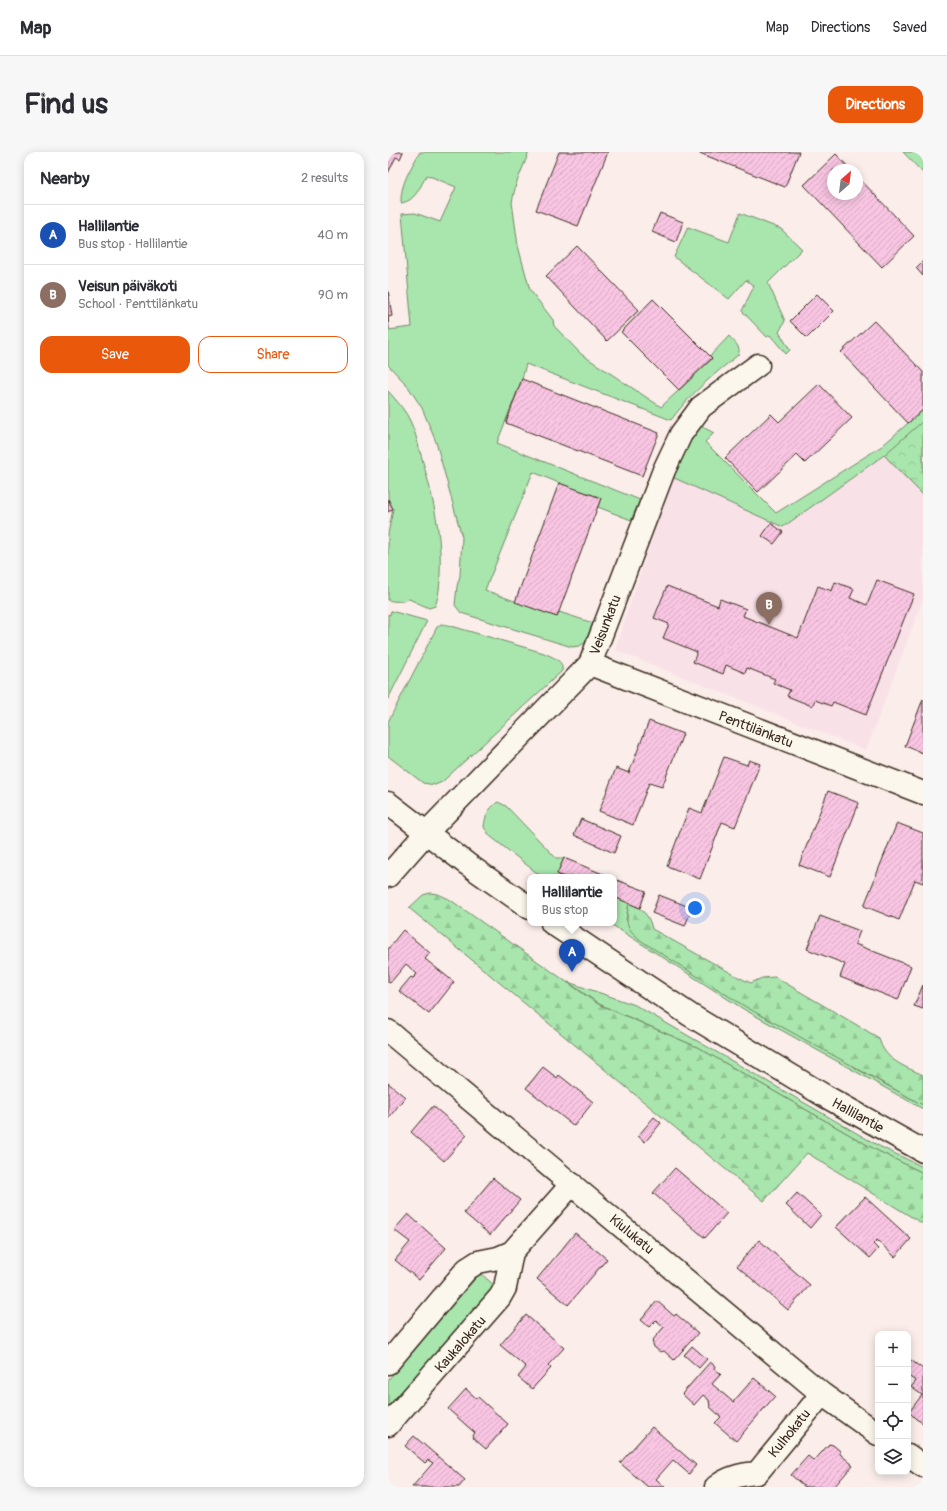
<!DOCTYPE html>
<html lang="en">
<head>
<meta charset="utf-8">
<style>
  body { margin:0; font-family:Pangolin,sans-serif; background:#f7f7f7; color:#2b2b33 }
  .controls { position:absolute; right:12px; bottom:12px; display:grid; overflow:hidden; border-radius:8px; box-shadow:0 2px 10px #0003 }
  .controls button { width:36px; height:36px; display:grid; place-items:center; padding:0; border:0; border-bottom:1px solid #e1e1e2; background:#fff; color:#2b2b33; font:20px sans-serif }
  .compass { position:absolute; left:439px; top:12px; width:36px; height:36px; border-radius:50%; background:#fff; box-shadow:0 2px 10px #0003; rotate:28deg }
  .you { position:absolute; left:307px; top:756px; width:14px; height:14px; margin:-10px; border:3px solid #fff; border-radius:50%; background:#1a73e8; box-shadow:0 0 0 6px #1a73e833 }
  .badge { display:grid; place-items:center; width:26px; height:26px; border-radius:50%; background:#ea580c; color:#fff; font-size:13px; font-weight:700 }
  .pin { position:absolute; translate:-50% -33px; filter:drop-shadow(0 1px 2px #0008) }
  .pin::after { content:''; position:absolute; top:21px; width:14px; height:12px; background:inherit; clip-path:polygon(0 0,100% 0,50% 100%) }
  .popup { position:absolute; left:139px; top:722px; width:90px; height:52px; box-sizing:border-box; display:grid; place-content:center; border-radius:8px; background:#fff; filter:drop-shadow(0 1px 3px #0005); font-size:13px; white-space:nowrap; color:#7c7c81 }
  .popup b { font-size:15px; color:#2b2b33 }
  .popup::after { content:''; position:absolute; left:50%; top:100%; margin-left:-8px; border:8px solid transparent; border-top-color:#fff }
  .list { margin:0; padding:0; list-style:none }
  h2 { display:flex; justify-content:space-between; align-items:center; height:52px; margin:0; padding:0 16px; font-size:17px }
  h2 small { font-size:13px; font-weight:400; color:#7c7c81 }
  .list li { display:grid; grid-template-columns:26px 1fr auto; gap:12px; align-items:center; box-sizing:border-box; height:60px; padding:0 16px; border-top:1px solid #e1e1e2 }
  .list b { display:block; font-size:15px; white-space:nowrap }
  .list p { margin:0; font-size:13px; white-space:nowrap; color:#7c7c81 }
  .list em { font-size:13px; font-style:normal; color:#7c7c81 }
  .actions { display:flex; gap:8px; padding:12px 16px }
  .actions a { flex:1; padding:9px 0; border:1px solid #ea580c; border-radius:12px; text-align:center; font-size:14px; color:#ea580c }
  .actions .main { background:#ea580c; color:#fff }
  .icon { flex:none; width:22px; height:22px; fill:none; stroke:currentColor; stroke-width:2; stroke-linecap:round; stroke-linejoin:round }
  .map { position:relative; flex:none; width:535px; height:1335px; overflow:hidden; border-radius:12px }
  header { display:flex; align-items:center; gap:24px; box-sizing:border-box; height:56px; padding:0 20px; background:#fff; border-bottom:1px solid #e1e1e2 }
  header strong { font-size:19px }
  nav { display:flex; gap:22px; margin-inline-start:auto; font-size:14px }
  .intro { display:flex; align-items:center; justify-content:space-between; box-sizing:border-box; height:96px; padding:0 24px }
  h1 { margin:0; font-size:28px }
  .button { padding:10px 18px; border-radius:12px; background:#ea580c; color:#fff; font-size:14px; font-weight:700 }
  main { display:flex; gap:24px; padding:0 24px }
  aside { flex:1; background:#fff; border-radius:12px; box-shadow:0 2px 10px #0003 }
  .map>svg:first-child { display:block }
  .built { fill:#f9e1e8 }
  .grass { fill:#a8e6ad; stroke:#728866 }
  .forest { fill:url(#forest-firs); stroke:#728866 }
  .park { fill:url(#park-crowns); stroke:#728866 }
  .building { fill:url(#building-hatch); stroke:#3b2a1e }
  .lines { fill:none; stroke-linecap:round; stroke-linejoin:round }
  .minor-casing { stroke:#3b2a1e; stroke-width:25 }
  .tertiary-casing { stroke:#3b2a1e; stroke-width:25 }
  .secondary-casing { stroke:#3b2a1e; stroke-width:25 }
  .minor { stroke:#fbf7ec; stroke-width:22 }
  .tertiary { stroke:#fbf7ec; stroke-width:22 }
  .secondary { stroke:#fbf7ec; stroke-width:22 }
  .labels { text-anchor:middle; stroke-width:3; stroke-linejoin:round; paint-order:stroke }
  .street-label { font-size:14px; fill:#3b2a1e; stroke:#fbf7ec }
</style>
</head>
<body>
<header>
<strong>Map</strong>
<nav><a>Map</a><a>Directions</a><a>Saved</a></nav>
</header>
<div class="intro"><h1>Find us</h1><a class="button">Directions</a></div>
<main>
<aside>
<h2>Nearby<small>2 results</small></h2>
<ul class="list">
<li><span class="badge" style="background:#1a4fb4">A</span><div><b>Hallilantie</b><p>Bus stop · Hallilantie</p></div><em>40 m</em></li>
<li><span class="badge" style="background:#8d6e63">B</span><div><b>Veisun päiväkoti</b><p>School · Penttilänkatu</p></div><em>90 m</em></li>
</ul>
<div class="actions"><a class="main">Save</a><a>Share</a></div>
</aside>
<div class="map">
<svg width="535" height="1335" viewBox="0 0 535 1335">
  <defs>
    <pattern id="forest-firs" width="22" height="20" patternUnits="userSpaceOnUse"><rect width="22" height="20" fill="#a8e6ad"/><path d="M5 1l3.5 6h-7zM16 11l3.5 6h-7z" fill="#92c594"/></pattern>
    <pattern id="park-crowns" width="20" height="18" patternUnits="userSpaceOnUse"><rect width="20" height="18" fill="#a8e6ad"/><path d="M2 6a3 3 0 1 1 6 0M12 15a3 3 0 1 1 6 0" fill="none" stroke="#92c594"/></pattern>
    <pattern id="building-hatch" width="6" height="6" patternUnits="userSpaceOnUse"><rect width="6" height="6" fill="#f8c5e2"/><path d="M-1 1l2-2M0 6l6-6M5 7l2-2" fill="none" stroke="#d6a9c1"/></pattern>
  </defs>
  <rect width="100%" height="100%" fill="#faedea"/>
  <filter id="ink" filterUnits="userSpaceOnUse"><feTurbulence type="fractalNoise" baseFrequency=".025" numOctaves="2"/><feDisplacementMap in="SourceGraphic" scale="8" xChannelSelector="R" yChannelSelector="G"/><feConvolveMatrix kernelMatrix="1 2 1 2 8 2 1 2 1" color-interpolation-filters="sRGB"/></filter>
  <g filter="url(#ink)">
    <path class="built" d="M 496,303 L 535,343 L 535,447 L 478,598 L 227,498 L 284,325 L 395,375 Z"/>
    <path class="grass" d="M 32,0 L 141,0 L 128,32 L 124,50 L 130,94 L 142,138 L 165,168 L 166,174 L 193,202 L 273,255 L 324,207 L 322,204 L 341,184 C 346,190 354,195 350,203 C 324,224 304,240 283,268 L 138,212 L 134,227 L 109,291 L 252,348 L 243,368 L 210,355 L 213,346 L 171,331 L 145,320 L 97,438 L 169,465 L 171,460 L 205,471 L 197,491 L 191,494 L 184,495 L 73,461 L 67,453 L 69,434 L 72,424 L 74,385 L 48,290 L 34,256 L 19,233 L 0,213 L 0,178 L 24,175 L 14,62 L 27,61 L 52,70 L 68,35 L 39,23 C 32,34 28,49 13,51 C 12,32 23,16 32,0 Z
      M 515,0 L 535,0 L 535,21 Z
      M 352,61 L 393,77 L 414,97 L 380,131 L 397,169 L 391,180 L 402,198 L 398,202 L 382,183 L 379,185 L 354,159 L 366,134 L 358,128 L 341,147 L 286,105 L 300,75 L 341,90 Z
      M 0,239 C 9,249 18,259 23,271 C 28,281 30,293 33,303 C 44,342 54,381 52,421 C 52,432 51,444 47,454 L 41,456 L 21,447 C 14,450 7,450 0,448 L 0,382 L 5,357 L 0,347 Z
      M 535,258 L 535,343 L 496,303 L 395,375 L 284,325 L 302,285 L 311,273 L 326,281 L 317,290 L 388,361 L 494,294 Z
      M 3,459 L 39,469 L 0,547 L 0,462 L 2,463 Z
      M 53,472 L 60,473 L 156,501 C 164,505 176,508 174,519 L 54,630 L 47,633 L 35,631 L 0,604 L 0,570 L 49,475 Z
      M 110,650 L 118,654 L 168,706 L 176,706 L 169,722 L 176,725 L 154,725 L 102,684 L 96,675 C 97,665 100,656 110,650 Z
      M 226,745 L 241,751 L 238,768 L 469,917 L 535,953 L 535,957 L 357,858 L 221,771 L 226,771 Z
      M 180,830 L 247,853 L 491,994 L 535,1015 L 535,1021 L 488,998 L 309,895 L 211,852 Z
      M 92,1121 L 107,1134 L 0,1258 L 0,1228 Z"/>
    <path class="forest" d="M 42,741 L 50,742 L 61,747 L 210,852 L 309,895 L 488,998 L 535,1021 L 535,1072 L 419,1001 L 376,1049 L 21,756 L 35,743 Z
      M 241,751 C 255,757 261,763 264,777 L 352,826 L 363,831 L 374,826 L 387,825 L 491,886 C 496,908 516,914 535,923 L 535,953 L 358,855 L 255,790 C 238,776 237,773 241,751 Z"/>
    <path class="park" d="M 535,269 L 535,343 L 496,303 Z"/>
    <path class="building" d="M 0,0 L 15,0 L 12,7 L 8,5 L 0,21 Z
      M 171,0 L 220,0 L 190,74 L 148,58 Z
      M 309,0 L 411,0 L 397,35 Z
      M 448,2 L 463,18 L 445,18 L 445,42 L 469,42 L 469,24 L 526,84 L 494,115 L 416,33 Z
      M 272,61 L 295,70 L 288,90 L 264,80 Z
      M 189,94 L 251,158 L 219,189 L 158,124 Z
      M 535,109 L 535,124 L 528,116 Z
      M 0,138 L 4,164 L 0,165 L 1,177 L 0,177 Z
      M 429,142 L 446,159 L 419,186 L 402,169 Z
      M 265,147 L 324,206 L 291,238 L 233,180 Z
      M 486,169 L 535,220 L 535,258 L 520,271 L 453,200 Z
      M 134,227 L 271,281 L 254,324 L 118,271 Z
      M 431,232 L 464,266 L 417,311 L 409,303 L 370,340 L 337,306 L 383,262 L 391,270 Z
      M 171,331 L 213,346 L 169,465 L 127,450 Z
      M 0,347 L 5,357 L 0,360 Z
      M 383,371 L 395,380 L 386,392 L 374,384 Z
      M 489,428 L 526,442 L 478,563 L 445,550 L 443,554 L 427,548 L 424,554 L 399,544 L 402,538 L 385,531 L 387,527 L 359,516 L 357,521 L 338,513 L 335,522 L 305,510 L 309,500 L 275,486 L 281,472 L 266,466 L 279,434 L 330,454 L 332,447 L 358,457 L 355,464 L 410,486 L 430,434 L 444,439 L 447,430 L 466,437 L 462,446 L 479,453 Z
      M 535,547 L 535,601 L 517,594 Z
      M 261,569 L 295,582 L 274,635 L 261,631 L 245,673 L 211,659 L 228,616 L 241,621 Z
      M 336,605 L 359,613 L 361,608 L 372,612 L 347,675 L 334,670 L 312,727 L 279,714 L 301,656 L 314,661 Z
      M 440,639 L 471,651 L 442,725 L 411,713 Z
      M 193,667 L 233,684 L 226,701 L 186,683 Z
      M 509,671 L 535,681 L 535,731 L 527,728 L 511,768 L 476,754 Z
      M 176,706 L 222,725 L 176,725 L 169,722 Z
      M 226,727 L 258,739 L 252,756 L 226,745 Z
      M 271,743 L 304,756 L 297,774 L 264,761 Z
      M 432,764 L 472,779 L 467,792 L 523,814 L 510,848 L 452,825 L 457,812 L 419,797 Z
      M 15,778 L 42,801 L 37,807 L 66,830 L 41,862 L 11,839 L 23,825 L 25,826 L 29,822 L 18,812 L 2,831 L 0,830 L 0,797 Z
      M 535,833 L 535,857 L 526,854 Z
      M 155,915 L 169,926 L 171,923 L 205,950 L 186,974 L 138,936 Z
      M 0,931 L 17,945 L 0,967 Z
      M 45,954 L 79,983 L 56,1009 L 23,980 Z
      M 266,965 L 273,971 L 257,990 L 250,984 Z
      M 287,1016 L 339,1061 L 317,1086 L 265,1041 Z
      M 105,1026 L 132,1048 L 102,1083 L 76,1061 Z
      M 409,1041 L 433,1063 L 422,1076 L 398,1053 Z
      M 477,1045 L 523,1087 L 507,1105 L 489,1088 L 485,1092 L 490,1097 L 482,1106 L 448,1075 Z
      M 20,1062 L 58,1096 L 31,1128 L 7,1108 L 22,1090 L 6,1078 Z
      M 187,1081 L 219,1107 L 180,1153 L 149,1127 Z
      M 371,1088 L 422,1133 L 400,1158 L 349,1114 Z
      M 269,1149 L 286,1164 L 288,1162 L 310,1181 L 286,1208 L 276,1199 L 272,1200 L 266,1195 L 264,1189 L 276,1175 L 268,1168 L 261,1175 L 253,1168 Z
      M 138,1163 L 176,1196 L 160,1213 L 163,1216 L 144,1237 L 130,1225 L 138,1215 L 112,1193 Z
      M 304,1194 L 319,1207 L 311,1216 L 296,1203 Z
      M 520,1206 L 535,1217 L 535,1271 L 528,1267 L 521,1260 L 534,1243 L 523,1235 L 528,1229 L 520,1224 Z
      M 322,1210 L 327,1214 L 326,1216 L 333,1222 L 324,1232 L 345,1250 L 366,1226 L 387,1244 L 348,1289 L 327,1271 L 333,1265 L 322,1255 L 321,1248 L 315,1243 L 306,1253 L 294,1242 Z
      M 78,1237 L 88,1246 L 90,1245 L 120,1272 L 98,1297 L 84,1285 L 87,1281 L 60,1257 Z
      M 264,1275 L 308,1313 L 301,1322 L 285,1308 L 268,1327 L 277,1335 L 260,1335 L 232,1311 Z
      M 26,1284 L 77,1328 L 71,1335 L 24,1335 L 45,1311 L 40,1308 L 37,1311 L 17,1294 Z
      M 441,1292 L 445,1293 L 452,1299 L 452,1302 L 465,1313 L 446,1335 L 417,1335 L 403,1323 L 420,1304 L 426,1309 Z"/>
    <g class="lines">
      <defs>
        <path id="minor" d="M 202,512 L 535,641
          M 38,681 L 202,512 L 276,318 L 293,282 L 313,255 L 370,213
          M 0,879 L 434,1242 L 490,1282
          M 0,1211 L 79,1117 L 90,1110 L 110,1106 L 124,1100 L 184,1032
          M 0,1273 L 112,1145 L 117,1136 L 124,1100
          M 520,1303 L 535,1314
          M 328,1335 C 340,1325 354,1322 369,1321 L 434,1242"/>
        <path id="tertiary" d="M 0,724 L 38,681"/>
        <path id="secondary" d="M 0,651 L 79,712 L 142,756
          M 164,771 L 302,863 L 437,944 L 535,999"/>
      </defs>
      <use href="#minor" class="minor-casing"/>
      <use href="#tertiary" class="tertiary-casing"/>
      <use href="#secondary" class="secondary-casing"/>
      <use href="#minor" class="minor"/>
      <use href="#tertiary" class="tertiary"/>
      <use href="#secondary" class="secondary"/>
    </g>
  </g>
  <g class="labels">
    <g class="street-label">
      <text transform="translate(217 473) rotate(-69)" y="5">Veisunkatu</text>
      <text transform="translate(368 577) rotate(21)" y="5">Penttilänkatu</text>
      <text transform="translate(470 963) rotate(29)" y="5">Hallilantie</text>
      <text transform="translate(244 1082) rotate(40)" y="5">Kiulukatu</text>
      <text transform="translate(72 1192) rotate(-49)" y="5">Kaukalokatu</text>
      <text transform="translate(401 1281) rotate(-51)" y="5">Kulhokatu</text>
    </g>
  </g>
</svg>
<div class="controls">
<button>+</button>
<button>−</button>
<button><svg class="icon" aria-label="locate" viewBox="0 0 24 24"><circle cx="12" cy="12" r="6"/><path d="M12 2v4M12 18v4M2 12h4M18 12h4"/></svg></button>
<button><svg class="icon" aria-label="layers" viewBox="0 0 24 24"><path d="M12 4l9 5-9 5-9-5zM3 14l9 5 9-5"/></svg></button>
</div>
<svg class="compass" viewBox="-18 -18 36 36"><path d="M0-13l5 13h-10z" fill="#e53935"/><path d="M0 13l5-13h-10z" fill="#7c7c81"/></svg>
<div class="you"></div>
<div class="pin badge" style="left:184px;top:820px;background:#1a4fb4">A</div>
<div class="popup"><b>Hallilantie</b>Bus stop</div>
<div class="pin badge" style="left:381px;top:473px;background:#8d6e63">B</div>
</div>
</main>
</body>
</html>
